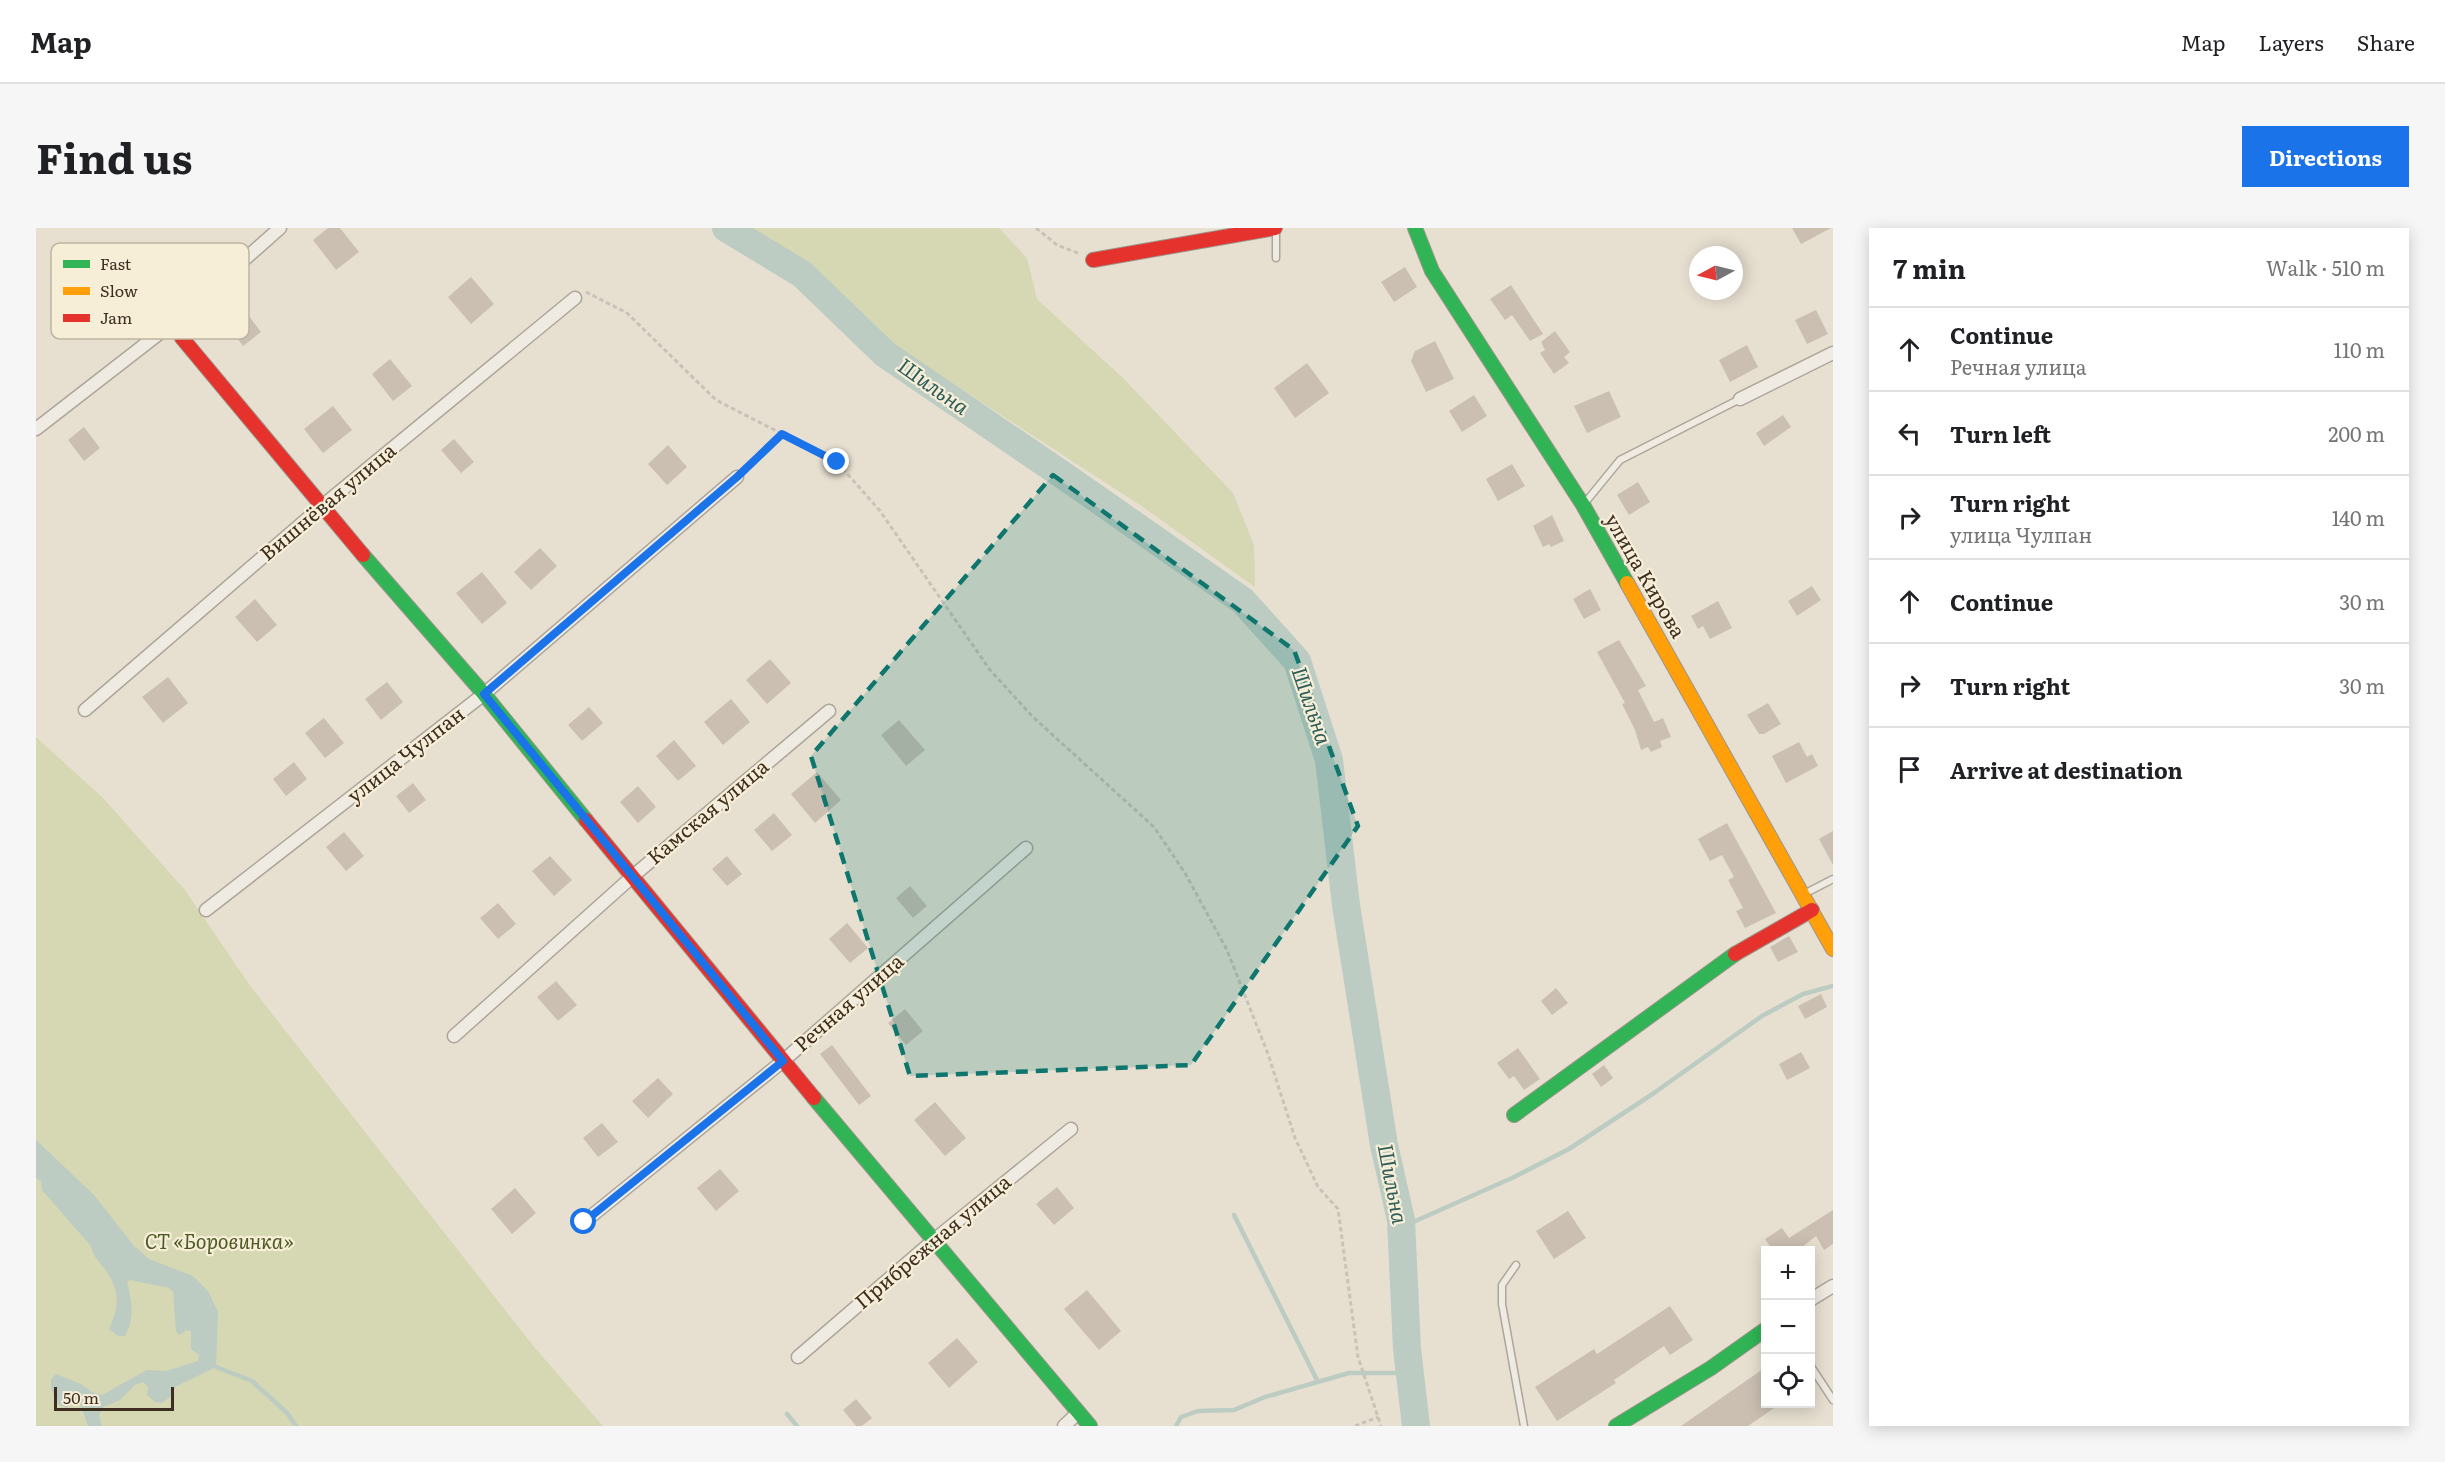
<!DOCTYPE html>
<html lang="en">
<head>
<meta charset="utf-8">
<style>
  body { margin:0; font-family:Literata,serif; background:#f6f6f6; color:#202124 }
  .controls { position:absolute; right:18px; bottom:18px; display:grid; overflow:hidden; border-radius:0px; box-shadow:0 3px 15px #0003 }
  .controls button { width:54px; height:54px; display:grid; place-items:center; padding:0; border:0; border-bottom:2px solid #e0e0e0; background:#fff; color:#202124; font:30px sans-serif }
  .compass { position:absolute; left:1653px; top:18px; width:54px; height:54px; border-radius:50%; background:#fff; box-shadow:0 3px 15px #0003; rotate:263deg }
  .scale { position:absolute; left:18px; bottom:15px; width:120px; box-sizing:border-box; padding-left:6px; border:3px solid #3d2e20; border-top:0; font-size:16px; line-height:21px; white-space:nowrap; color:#3d2e20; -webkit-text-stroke:4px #f7eed8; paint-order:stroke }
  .stop { position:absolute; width:18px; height:18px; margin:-14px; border:4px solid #1a73e8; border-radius:50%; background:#fff }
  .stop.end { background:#1a73e8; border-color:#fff; box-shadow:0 2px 6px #0008 }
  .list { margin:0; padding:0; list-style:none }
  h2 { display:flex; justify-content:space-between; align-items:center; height:78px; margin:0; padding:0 24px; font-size:26px }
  h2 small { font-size:20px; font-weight:400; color:#757577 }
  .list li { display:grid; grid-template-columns:39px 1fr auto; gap:18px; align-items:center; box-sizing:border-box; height:84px; padding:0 24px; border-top:2px solid #e0e0e0 }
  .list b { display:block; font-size:22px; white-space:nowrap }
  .list p { margin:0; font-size:20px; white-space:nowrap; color:#757577 }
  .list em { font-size:20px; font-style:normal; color:#757577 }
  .icon { flex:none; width:33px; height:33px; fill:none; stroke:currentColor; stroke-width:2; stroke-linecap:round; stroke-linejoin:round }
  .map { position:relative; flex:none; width:1797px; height:1198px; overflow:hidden; border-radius:0px }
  header { display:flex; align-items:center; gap:36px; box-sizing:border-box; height:84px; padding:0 30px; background:#fff; border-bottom:2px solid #e0e0e0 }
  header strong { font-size:28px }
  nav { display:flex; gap:33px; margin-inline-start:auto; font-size:21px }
  .intro { display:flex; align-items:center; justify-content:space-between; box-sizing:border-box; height:144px; padding:0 36px }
  h1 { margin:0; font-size:42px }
  .button { padding:15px 27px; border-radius:0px; background:#1a73e8; color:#fff; font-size:21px; font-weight:700 }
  main { display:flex; gap:36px; padding:0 36px }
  aside { flex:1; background:#fff; border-radius:0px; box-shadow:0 3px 15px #0003 }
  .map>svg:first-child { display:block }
  .green { fill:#d6d7b3 }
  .water { fill:#bcccc2 }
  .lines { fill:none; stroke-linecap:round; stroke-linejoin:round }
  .stream { stroke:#bcccc2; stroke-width:4.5 }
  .river { stroke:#bcccc2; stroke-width:28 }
  .building { fill:#cbbfb2 }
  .lane-casing { stroke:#ada599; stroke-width:9 }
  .street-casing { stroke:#ada599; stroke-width:15 }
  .fast-casing { stroke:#9c958a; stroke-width:16 }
  .slow-casing { stroke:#9c958a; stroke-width:16 }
  .jam-casing { stroke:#9c958a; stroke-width:16 }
  .path { stroke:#c8c2b9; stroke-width:3; stroke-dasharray:4.5 3; stroke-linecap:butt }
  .lane { stroke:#efebe3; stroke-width:6 }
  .street { stroke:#efebe3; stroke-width:12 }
  .fast { stroke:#30b455; stroke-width:14 }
  .slow { stroke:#ff9f0a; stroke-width:14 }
  .jam { stroke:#e5322d; stroke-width:14 }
  .route { stroke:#1a73e8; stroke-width:8 }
  .marked { fill:#0f766e; fill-opacity:0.2; stroke:#0f766e; stroke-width:4.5; stroke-dasharray:12 8; stroke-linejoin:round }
  .labels { text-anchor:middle; stroke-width:4.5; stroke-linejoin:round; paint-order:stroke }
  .street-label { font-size:20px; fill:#3d2e20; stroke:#f7eed8 }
  .park-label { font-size:20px; font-style:italic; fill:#4d5a26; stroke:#f7eed8 }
  .water-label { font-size:21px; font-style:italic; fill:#2f5d5a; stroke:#f7eed8 }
  .key { fill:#f7eed8; stroke:#bfb4a1; stroke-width:1.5 }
  .key-label { font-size:16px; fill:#3d2e20 }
</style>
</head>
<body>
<header>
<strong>Map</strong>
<nav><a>Map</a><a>Layers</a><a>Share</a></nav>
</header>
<div class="intro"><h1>Find us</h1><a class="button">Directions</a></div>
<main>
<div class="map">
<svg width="1797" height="1198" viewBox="0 0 1797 1198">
  <rect width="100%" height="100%" fill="#e7e0d1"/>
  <path class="green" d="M 694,0 L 963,0 L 991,30 L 1001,71 L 1088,151 L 1197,265 L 1218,317 L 1219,359 L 1104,277 L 852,114 L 772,40 Z
    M 0,509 L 67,570 L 149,662 L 215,759 L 499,1120 L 567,1198 L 0,1198 Z"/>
  <path class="water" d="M 0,912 L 58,967 L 98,1018 L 113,1031 L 157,1048 L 172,1063 L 182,1084 L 180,1139 L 139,1159 L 135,1168 L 126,1175 L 119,1174 L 111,1167 L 112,1159 L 107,1154 L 99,1157 L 84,1172 L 67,1179 L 63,1187 L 66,1198 L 52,1198 L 44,1176 L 36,1174 L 31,1180 L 22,1176 L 15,1160 L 15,1151 L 20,1146 L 45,1156 L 56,1164 L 66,1167 L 111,1142 L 130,1143 L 162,1133 L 163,1127 L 155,1121 L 155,1103 L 151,1102 L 143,1107 L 140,1103 L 137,1064 L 133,1060 L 94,1052 L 91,1054 C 96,1074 99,1089 89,1108 L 82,1108 L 73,1101 C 84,1078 84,1059 67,1039 C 62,1032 56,1027 55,1018 L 6,962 L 5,953 L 0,950 Z"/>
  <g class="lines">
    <path class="stream" d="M 1198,987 L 1282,1154
      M 1366,999 L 1476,950 L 1533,921 L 1618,865 L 1726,788 L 1767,766 L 1797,758
      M 180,1139 L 216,1153 L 251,1185 L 260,1198
      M 751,1186 L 761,1198
      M 1140,1198 L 1145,1189 L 1162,1183 L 1198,1182 L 1229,1169 L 1313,1145 L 1374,1145"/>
    <path class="river" d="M 690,0 L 766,46 L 849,126 L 1034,252 L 1207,373 L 1261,433 L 1293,532 L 1310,677 L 1348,917 L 1365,992 L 1371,1121 L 1380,1198"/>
  </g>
  <path class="building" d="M 292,0 L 304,0 L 323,24 L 300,42 L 277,12 Z
    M 1756,0 L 1795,0 L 1765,16 Z
    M 1369,39 L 1381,59 L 1358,74 L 1345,54 Z
    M 435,49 L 458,76 L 435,96 L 412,69 Z
    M 1475,57 L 1507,106 L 1494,113 L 1476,87 L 1469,92 L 1454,71 Z
    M 52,71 L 71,95 L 49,112 L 30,87 Z
    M 203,75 L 225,104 L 207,118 L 185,89 Z
    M 1780,82 L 1792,106 L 1771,116 L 1759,92 Z
    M 1519,103 L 1534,124 L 1528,129 L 1533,135 L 1518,146 L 1504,125 L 1509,122 L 1505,114 Z
    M 1399,113 L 1418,151 L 1390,164 L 1375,133 L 1379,123 Z
    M 1711,117 L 1722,139 L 1694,154 L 1683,132 Z
    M 354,131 L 376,158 L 357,173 L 336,146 Z
    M 1271,135 L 1293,165 L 1259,190 L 1238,160 Z
    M 1573,163 L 1585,189 L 1551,205 L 1538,178 Z
    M 1438,167 L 1451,188 L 1426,204 L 1413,183 Z
    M 297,178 L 316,202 L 287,225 L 268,201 Z
    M 1747,187 L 1755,199 L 1728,218 L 1720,205 Z
    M 48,199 L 64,220 L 48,233 L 32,212 Z
    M 418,211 L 438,234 L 425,245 L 405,222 Z
    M 632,217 L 651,239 L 631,257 L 612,236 Z
    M 1476,236 L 1489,258 L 1462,273 L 1450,251 Z
    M 1602,254 L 1614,274 L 1593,287 L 1581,267 Z
    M 1516,287 L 1528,313 L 1515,319 L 1513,316 L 1507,319 L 1497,298 Z
    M 504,320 L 521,338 L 495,362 L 478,344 Z
    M 446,344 L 471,375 L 446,396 L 420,365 Z
    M 1776,358 L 1785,372 L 1761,388 L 1752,373 Z
    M 1554,361 L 1565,382 L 1548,391 L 1537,371 Z
    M 219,371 L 241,397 L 221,414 L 199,389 Z
    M 1682,373 L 1696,400 L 1674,411 L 1667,398 L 1662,401 L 1655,388 Z
    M 1583,412 L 1610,458 L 1602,462 L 1618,494 L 1627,490 L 1635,509 L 1624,513 L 1626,519 L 1615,524 L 1612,519 L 1605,522 L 1599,502 L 1586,476 L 1589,475 L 1561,424 Z
    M 734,431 L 755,455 L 731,476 L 710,452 Z
    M 132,449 L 152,475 L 127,495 L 106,469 Z
    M 351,454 L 367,474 L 345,492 L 329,471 Z
    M 695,471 L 714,494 L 687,517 L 668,494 Z
    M 1732,475 L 1745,496 L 1728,506 L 1723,506 L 1711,487 Z
    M 553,479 L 567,495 L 546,513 L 532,497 Z
    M 288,490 L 308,515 L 289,530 L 269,505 Z
    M 863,492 L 889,522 L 870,538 L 845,507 Z
    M 638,512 L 660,538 L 642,553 L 620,528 Z
    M 1763,514 L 1771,529 L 1776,526 L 1782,538 L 1750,555 L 1736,528 Z
    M 258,534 L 271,551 L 250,568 L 237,551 Z
    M 781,544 L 805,572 L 779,595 L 755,566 Z
    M 377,555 L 390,572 L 373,585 L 360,568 Z
    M 602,558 L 620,579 L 602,595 L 584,574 Z
    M 738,585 L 756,607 L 736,623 L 718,602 Z
    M 1691,595 L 1740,685 L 1709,700 L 1700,683 L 1707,680 L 1692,652 L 1698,649 L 1686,627 L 1674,633 L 1662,611 Z
    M 1797,603 L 1797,637 L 1783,611 Z
    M 308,604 L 328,628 L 310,643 L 290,619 Z
    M 514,628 L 536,652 L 518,668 L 496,643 Z
    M 691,628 L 706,646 L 691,658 L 676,641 Z
    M 874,658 L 891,678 L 877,690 L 860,670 Z
    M 462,675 L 480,696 L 462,711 L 444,690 Z
    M 811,695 L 832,720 L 814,735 L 793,711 Z
    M 1753,708 L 1762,724 L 1742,734 L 1734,719 Z
    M 520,753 L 541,777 L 522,793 L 501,769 Z
    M 1520,760 L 1532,775 L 1516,787 L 1505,773 Z
    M 1785,766 L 1791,779 L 1769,791 L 1762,778 Z
    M 869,781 L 887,803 L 870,817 L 852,795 Z
    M 796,817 L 835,868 L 823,877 L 784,826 Z
    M 1482,820 L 1504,851 L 1488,862 L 1478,848 L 1473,851 L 1461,835 Z
    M 1765,824 L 1774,840 L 1751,852 L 1743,836 Z
    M 1568,837 L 1577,850 L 1565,859 L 1556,846 Z
    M 622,850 L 637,866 L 612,890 L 596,873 Z
    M 899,874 L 930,910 L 909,928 L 878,892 Z
    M 566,895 L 582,914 L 562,929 L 547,910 Z
    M 684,941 L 703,963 L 680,983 L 661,960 Z
    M 1021,959 L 1038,980 L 1018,997 L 1000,976 Z
    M 479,960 L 500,985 L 476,1006 L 455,981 Z
    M 1797,982 L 1797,1016 L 1788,1022 L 1780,1008 L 1761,1023 L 1734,1023 L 1736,1021 L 1729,1011 L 1746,1000 L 1753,1010 Z
    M 1532,983 L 1550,1010 L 1518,1031 L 1500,1003 Z
    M 1051,1062 L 1085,1103 L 1063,1122 L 1028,1081 Z
    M 1634,1078 L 1657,1112 L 1634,1127 L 1628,1118 L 1578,1152 L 1580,1155 L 1521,1193 L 1499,1159 L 1558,1121 L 1561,1126 Z
    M 921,1110 L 942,1134 L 913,1160 L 892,1135 Z
    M 1730,1139 L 1730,1176 L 1744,1176 L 1712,1198 L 1645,1198 Z
    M 820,1171 L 836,1190 L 826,1198 L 820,1198 L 807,1182 Z"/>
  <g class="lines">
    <defs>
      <path id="lane" d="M 1240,30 L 1240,1
        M 1548,276 L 1584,232 L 1704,171
        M 1768,666 L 1797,651
        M 1480,1037 L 1466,1057 L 1466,1076 L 1488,1198
        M 1774,1137 L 1797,1172"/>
      <path id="street" d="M 1704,171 L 1797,125
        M 0,201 L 138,94 L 244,0
        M 49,482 L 285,279 L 539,70
        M 170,682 L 448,466 L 701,249
        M 418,808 L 597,648 L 793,483
        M 548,994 L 747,833 L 990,620
        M 1774,1072 L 1797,1058
        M 762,1129 L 898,1012 L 1035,901
        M 1028,1198 L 1043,1184"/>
      <path id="fast" d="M 1379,0 L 1396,43 L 1547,277 L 1591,355
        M 327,327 L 448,466 L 550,592
        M 778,870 L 1054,1198
        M 1478,887 L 1699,726
        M 1580,1198 L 1675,1140 L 1730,1101"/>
      <path id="slow" d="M 1591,355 L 1797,721"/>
      <path id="jam" d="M 1057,32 L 1239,0
        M 138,94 L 146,110 L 327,327
        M 550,592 L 778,870
        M 1699,726 L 1776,682"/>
    </defs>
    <use href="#lane" class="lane-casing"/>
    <use href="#street" class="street-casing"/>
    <use href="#fast" class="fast-casing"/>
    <use href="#slow" class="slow-casing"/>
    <use href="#jam" class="jam-casing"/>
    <path class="path" d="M 1000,0 L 1021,17 L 1042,25
      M 550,64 L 591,85 L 680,172 L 801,234 L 844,283 L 954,442 L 997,489 L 1118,599 L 1149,645 L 1191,722 L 1232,826 L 1259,910 L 1282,959 L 1302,981 L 1322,1129 L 1345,1198
      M 710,239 L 746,206
      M 1319,1198 L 1342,1189"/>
    <use href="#lane" class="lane"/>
    <use href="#street" class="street"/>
    <use href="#fast" class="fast"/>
    <use href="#slow" class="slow"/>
    <use href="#jam" class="jam"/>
  </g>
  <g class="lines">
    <path class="route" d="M 548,994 L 747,833 L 448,466 L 701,249 L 746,206 L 801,234"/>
  </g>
  <path class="marked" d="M 1017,247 L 1258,422 L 1322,598 L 1155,837 L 874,848 L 775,528 Z"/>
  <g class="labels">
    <g class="street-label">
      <text transform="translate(292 274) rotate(-40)" y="7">Вишнёвая улица</text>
      <text transform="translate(1609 348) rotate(60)" y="7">улица Кирова</text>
      <text transform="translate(370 527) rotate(-38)" y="7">улица Чулпан</text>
      <text transform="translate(672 584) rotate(-40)" y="7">Камская улица</text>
      <text transform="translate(813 775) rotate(-41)" y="7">Речная улица</text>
      <text transform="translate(897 1014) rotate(-40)" y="7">Прибрежная улица</text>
    </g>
    <g class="park-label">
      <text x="183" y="1021">СТ «Боровинка»</text>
    </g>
    <g class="water-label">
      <text transform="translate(897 159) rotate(35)" y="7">Шильна</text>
      <text transform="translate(1275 478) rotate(71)" y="7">Шильна</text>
      <text transform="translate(1356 956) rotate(79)" y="7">Шильна</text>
    </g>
  </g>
  <rect x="15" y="15" width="198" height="96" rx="9" class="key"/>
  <rect x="27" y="32" width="27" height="8" fill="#30b455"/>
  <rect x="27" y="59" width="27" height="8" fill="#ff9f0a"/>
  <rect x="27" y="86" width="27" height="8" fill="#e5322d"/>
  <g class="key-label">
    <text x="64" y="42">Fast</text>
    <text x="64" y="69">Slow</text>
    <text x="64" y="96">Jam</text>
  </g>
</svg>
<div class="controls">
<button>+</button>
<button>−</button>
<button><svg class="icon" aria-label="locate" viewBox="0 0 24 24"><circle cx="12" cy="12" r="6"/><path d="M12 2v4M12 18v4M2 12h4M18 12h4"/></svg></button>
</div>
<svg class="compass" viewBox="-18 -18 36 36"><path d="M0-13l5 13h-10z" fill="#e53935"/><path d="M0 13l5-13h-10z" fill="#757577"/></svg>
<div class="scale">50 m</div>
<div class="stop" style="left:548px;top:994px"></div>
<div class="stop end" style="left:801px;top:234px"></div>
</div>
<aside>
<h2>7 min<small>Walk · 510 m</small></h2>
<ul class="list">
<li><svg class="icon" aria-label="ahead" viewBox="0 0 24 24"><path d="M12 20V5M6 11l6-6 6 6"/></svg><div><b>Continue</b><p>Речная улица</p></div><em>110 m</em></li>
<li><svg class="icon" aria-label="left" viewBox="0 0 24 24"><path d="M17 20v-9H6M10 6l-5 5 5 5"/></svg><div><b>Turn left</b></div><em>200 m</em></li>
<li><svg class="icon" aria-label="right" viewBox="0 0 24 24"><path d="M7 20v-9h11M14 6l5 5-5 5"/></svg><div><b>Turn right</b><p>улица Чулпан</p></div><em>140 m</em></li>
<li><svg class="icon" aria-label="ahead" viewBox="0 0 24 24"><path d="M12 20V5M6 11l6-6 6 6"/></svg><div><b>Continue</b></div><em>30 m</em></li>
<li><svg class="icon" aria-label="right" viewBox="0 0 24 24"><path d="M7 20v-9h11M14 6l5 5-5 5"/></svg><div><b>Turn right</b></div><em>30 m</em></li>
<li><svg class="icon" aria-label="arrive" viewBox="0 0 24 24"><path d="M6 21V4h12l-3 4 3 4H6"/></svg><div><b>Arrive at destination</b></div></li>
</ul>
</aside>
</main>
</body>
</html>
